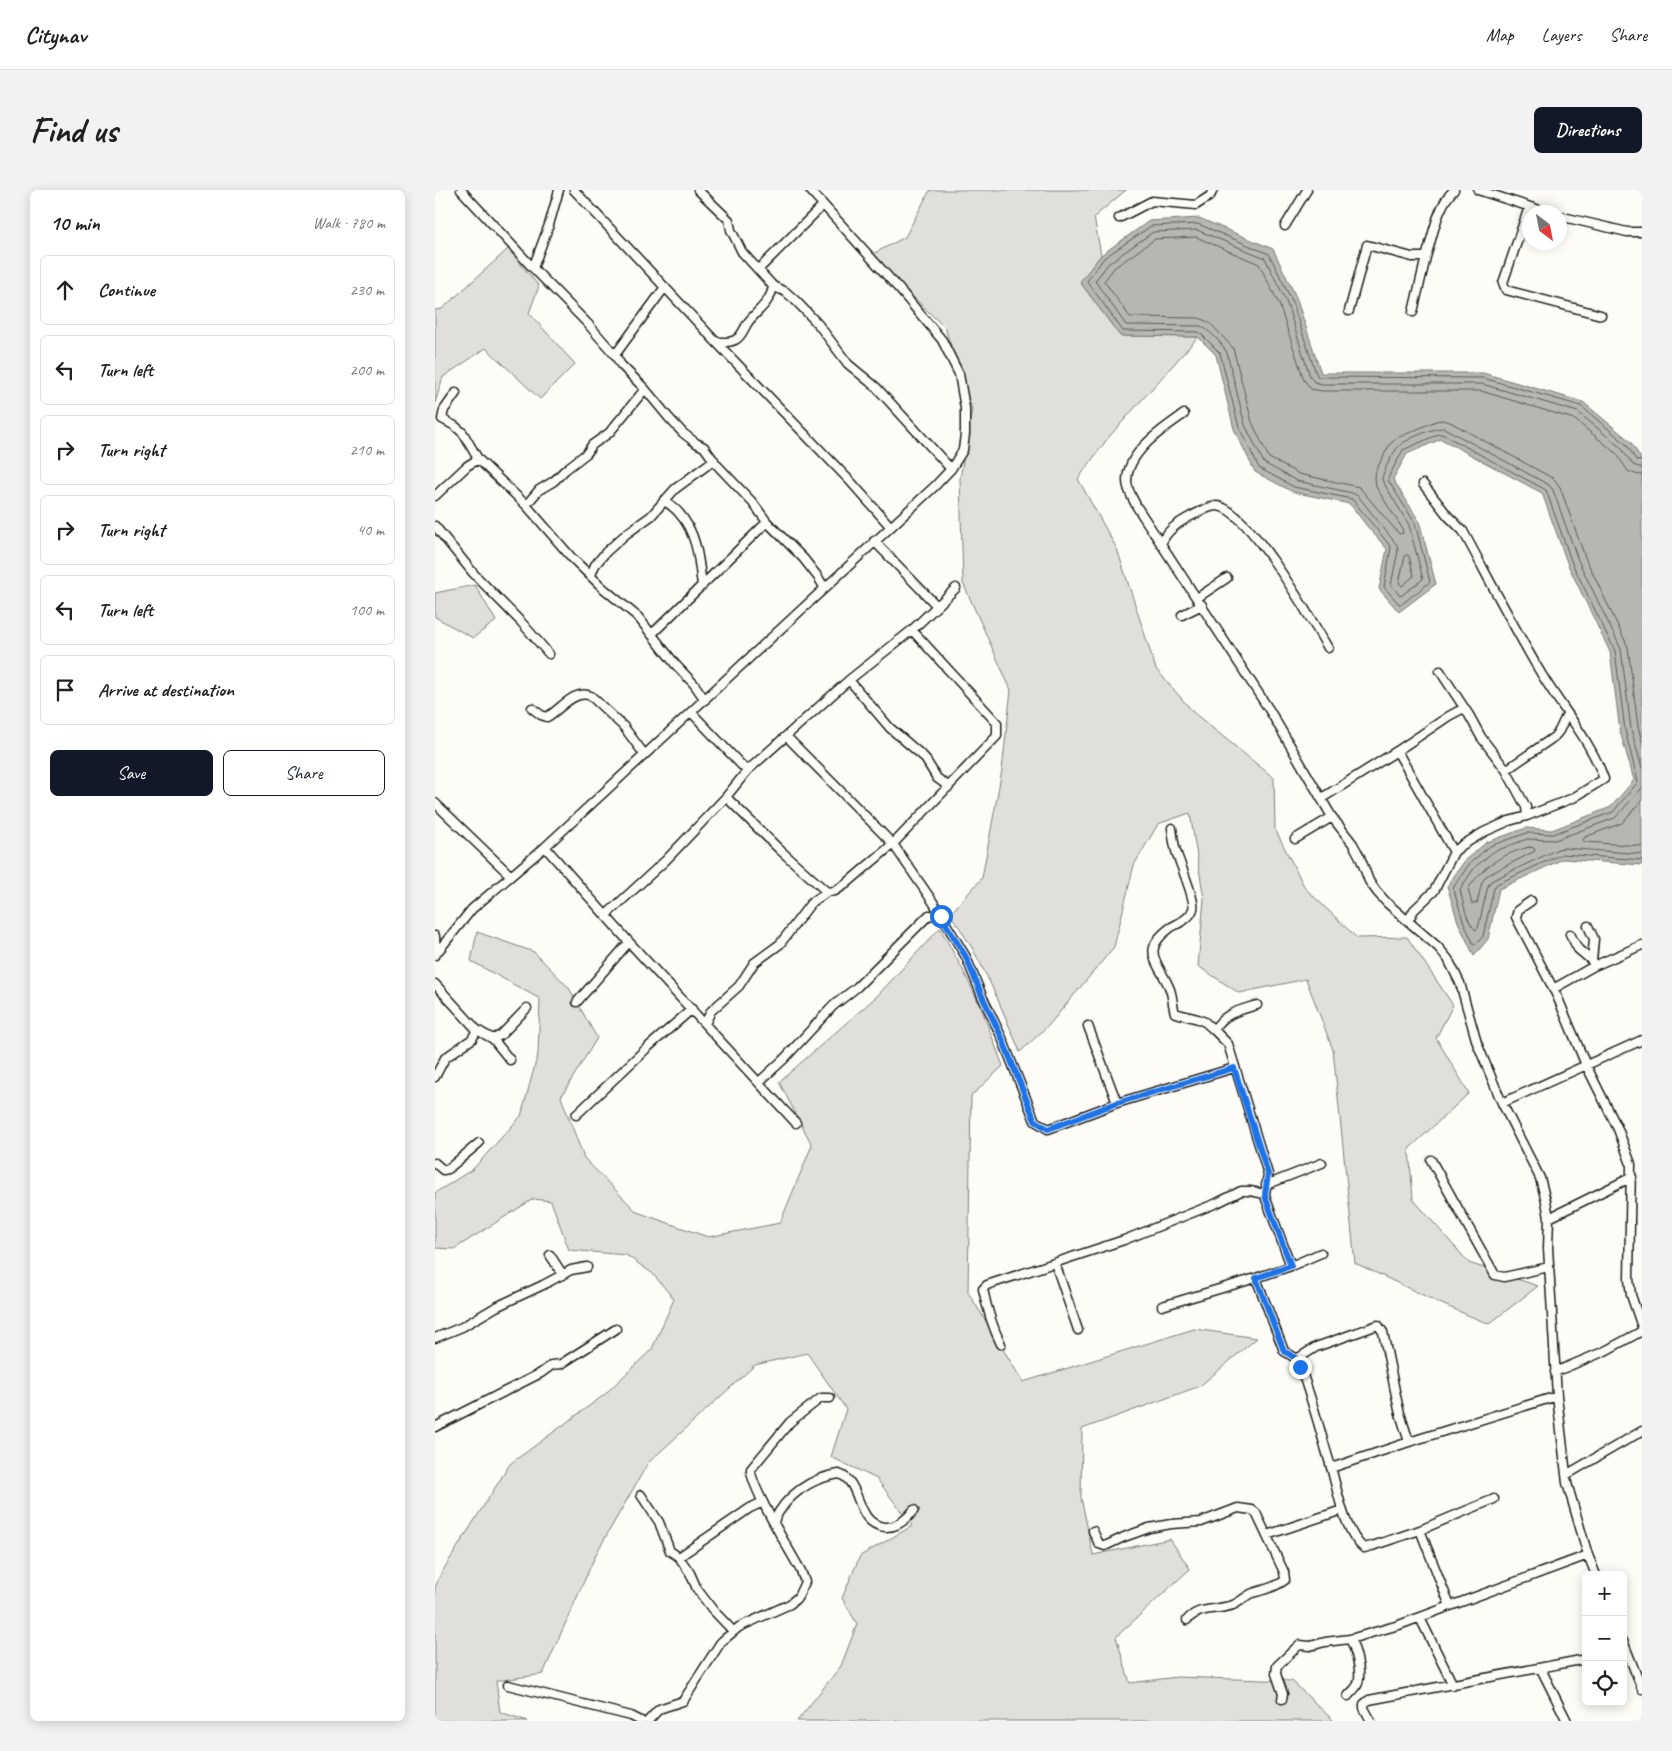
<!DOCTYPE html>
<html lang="en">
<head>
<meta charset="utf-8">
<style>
  body { margin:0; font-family:Caveat,sans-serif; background:#f2f2f2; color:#202124 }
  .controls { position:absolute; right:15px; bottom:15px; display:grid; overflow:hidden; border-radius:8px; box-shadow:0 2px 12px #0003 }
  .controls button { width:45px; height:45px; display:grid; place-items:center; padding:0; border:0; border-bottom:1px solid #e0e0e0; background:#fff; color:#202124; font:25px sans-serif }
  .compass { position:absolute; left:1087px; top:15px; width:45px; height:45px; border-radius:50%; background:#fff; box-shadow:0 2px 12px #0003; rotate:148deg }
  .stop { position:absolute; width:15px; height:15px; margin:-11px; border:4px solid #1a73e8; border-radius:50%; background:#fff }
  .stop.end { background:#1a73e8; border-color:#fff; box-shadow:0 1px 5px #0008 }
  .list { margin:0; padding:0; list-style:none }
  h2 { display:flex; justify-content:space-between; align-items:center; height:65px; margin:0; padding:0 20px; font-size:21px }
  h2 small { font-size:16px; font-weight:400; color:#757577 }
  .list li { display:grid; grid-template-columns:32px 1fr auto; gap:15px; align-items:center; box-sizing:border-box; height:70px; margin:0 10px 10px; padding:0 10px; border:1px solid #e0e0e0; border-radius:8px }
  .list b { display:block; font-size:19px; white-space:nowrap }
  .list em { font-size:16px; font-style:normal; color:#757577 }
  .actions { display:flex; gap:10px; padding:15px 20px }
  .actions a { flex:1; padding:11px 0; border:1px solid #111827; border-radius:8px; text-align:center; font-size:18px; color:#111827 }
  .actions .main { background:#111827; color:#fff }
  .icon { flex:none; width:28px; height:28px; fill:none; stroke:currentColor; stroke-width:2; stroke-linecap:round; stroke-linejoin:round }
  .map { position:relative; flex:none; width:1207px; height:1531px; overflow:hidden; border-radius:8px }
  header { display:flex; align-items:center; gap:30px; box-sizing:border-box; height:70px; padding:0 25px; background:#fff; border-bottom:1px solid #e0e0e0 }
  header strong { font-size:24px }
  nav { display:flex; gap:28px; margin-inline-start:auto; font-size:18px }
  .intro { display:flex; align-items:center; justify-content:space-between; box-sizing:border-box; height:120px; padding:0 30px }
  h1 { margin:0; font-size:35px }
  .button { padding:12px 22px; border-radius:8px; background:#111827; color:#fff; font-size:18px; font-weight:700 }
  main { display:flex; gap:30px; padding:0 30px }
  aside { flex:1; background:#fff; border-radius:8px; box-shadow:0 2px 12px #0003 }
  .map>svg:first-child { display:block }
  .green { fill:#e0dfdb; stroke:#7e7e7c }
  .water { fill:#b7b6b2; stroke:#797876 }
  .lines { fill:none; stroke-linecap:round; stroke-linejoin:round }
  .shore { stroke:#5a5a58; stroke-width:1 }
  .minor-casing { stroke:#1c1c1c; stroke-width:11 }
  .minor { stroke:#fdfcf7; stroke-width:8 }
  .route { stroke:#1a73e8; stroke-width:6 }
</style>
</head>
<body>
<header>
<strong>Citynav</strong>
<nav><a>Map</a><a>Layers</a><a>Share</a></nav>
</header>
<div class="intro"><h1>Find us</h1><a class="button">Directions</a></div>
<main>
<aside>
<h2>10 min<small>Walk · 780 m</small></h2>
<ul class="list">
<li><svg class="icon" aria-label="ahead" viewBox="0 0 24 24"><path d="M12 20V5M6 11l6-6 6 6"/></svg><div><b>Continue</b></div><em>230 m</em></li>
<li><svg class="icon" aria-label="left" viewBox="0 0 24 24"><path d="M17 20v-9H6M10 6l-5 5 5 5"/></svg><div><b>Turn left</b></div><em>200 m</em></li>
<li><svg class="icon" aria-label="right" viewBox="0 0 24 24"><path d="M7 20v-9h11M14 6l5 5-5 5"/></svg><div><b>Turn right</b></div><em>210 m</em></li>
<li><svg class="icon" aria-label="right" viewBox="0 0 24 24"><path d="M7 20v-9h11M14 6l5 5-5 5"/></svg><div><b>Turn right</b></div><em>40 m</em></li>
<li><svg class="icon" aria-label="left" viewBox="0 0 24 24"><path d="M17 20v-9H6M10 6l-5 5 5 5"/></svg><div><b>Turn left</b></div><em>100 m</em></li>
<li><svg class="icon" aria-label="arrive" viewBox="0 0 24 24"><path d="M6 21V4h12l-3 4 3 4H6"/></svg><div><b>Arrive at destination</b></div></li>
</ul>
<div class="actions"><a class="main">Save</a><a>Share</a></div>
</aside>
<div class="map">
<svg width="1207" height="1531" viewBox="0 0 1207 1531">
  <rect width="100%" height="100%" fill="#fdfcf7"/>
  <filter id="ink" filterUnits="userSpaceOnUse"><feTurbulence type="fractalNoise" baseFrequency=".02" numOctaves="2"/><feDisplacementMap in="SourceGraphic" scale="10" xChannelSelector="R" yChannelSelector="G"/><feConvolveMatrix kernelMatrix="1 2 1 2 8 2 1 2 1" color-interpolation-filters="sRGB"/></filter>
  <g filter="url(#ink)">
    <path class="green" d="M 495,0 L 691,0 L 659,27 L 666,65 L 645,92 L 685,146 L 763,147 L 673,248 L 643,289 L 682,359 L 721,479 L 759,523 L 839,588 L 840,639 L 870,698 L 922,748 L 972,747 L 1018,815 L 1001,848 L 1034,903 L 974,959 L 978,1009 L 1034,1073 L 1103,1096 L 1054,1134 L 1009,1115 L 920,1073 L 898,860 L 871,789 L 804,803 L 763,776 L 769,709 L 755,623 L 723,634 L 699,675 L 679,757 L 614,835 L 585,862 C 565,814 546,766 515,724 L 547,688 L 567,580 L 576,500 L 528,393 L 525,288 L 537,219 L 510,138 L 436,65 L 470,47 Z
      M 73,59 L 104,96 L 94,123 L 140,174 L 105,209 L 51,158 L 8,187 L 0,213 L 0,120 L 7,119 Z
      M 40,395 L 61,431 L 38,448 L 0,427 L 0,403 Z
      M 505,738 L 529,782 L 547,820 L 568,876 L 536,906 L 533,1102 L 588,1192 L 759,1139 L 822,1148 L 765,1196 L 647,1239 L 646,1307 L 658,1365 L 735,1349 L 755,1379 L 681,1447 L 695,1493 L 742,1487 L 857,1491 L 899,1531 L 362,1531 L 406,1476 L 422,1434 L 407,1408 L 425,1366 L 477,1336 L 442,1289 L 396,1267 L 411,1219 L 372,1163 L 320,1175 L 213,1273 L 162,1362 L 108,1484 L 61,1491 L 65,1522 L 93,1531 L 0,1531 L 0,1398 L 5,1385 L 75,1274 L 169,1205 L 217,1159 L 239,1109 L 217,1083 L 191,1065 L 134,1060 L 116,1011 L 98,1009 L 19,1059 L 0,1058 L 0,1003 L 38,979 L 86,926 L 103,864 L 105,809 L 36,771 L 42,742 L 99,762 L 134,798 L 162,848 L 126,907 L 149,968 L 202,1022 L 273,1047 L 345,1033 L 377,955 L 344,892 L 442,806 Z"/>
    <path class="water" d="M 764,28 L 838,59 L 861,107 L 886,183 L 1048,183 L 1148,212 L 1195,251 L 1207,270 L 1207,675 L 1128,669 L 1064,699 L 1053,749 L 1039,766 L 1023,732 L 1012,696 L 1031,669 L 1052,652 L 1091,638 L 1117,640 L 1176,617 L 1199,590 L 1185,541 L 1175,462 L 1133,375 L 1107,303 L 1006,249 L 972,264 L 958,289 L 984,331 L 1001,394 L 964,422 L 944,399 L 952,359 L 931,335 L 915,314 L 858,302 L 820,282 L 799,239 L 781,165 L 763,147 L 685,146 L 645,92 L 666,65 L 714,31 Z"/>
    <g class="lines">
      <path class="shore" d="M 1207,271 L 1201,270 L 1191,254 L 1146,216 L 1048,188 L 883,187 L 881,183 L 856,109 L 834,64 L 763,34 L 716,36 L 669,68 L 652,91 L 688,141 L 764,142 L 785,163 L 804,237 L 824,278 L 859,297 L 917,309 L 956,357 L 949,397 L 964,414 L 967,414 L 995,392 L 980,333 L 953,290 L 954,286 L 968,260 L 1004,244 L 1007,244 L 1111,300 L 1137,373 L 1180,461 L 1190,540 L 1203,592 L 1178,622 L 1118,644 L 1092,643 L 1055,656 L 1035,673 L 1018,698 L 1028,730 L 1038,753 L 1041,754 L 1048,746 L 1059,698 L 1062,694 L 1127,664 L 1207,670
        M 1207,278 L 1198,275 L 1186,258 L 1143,222 L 1047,194 L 887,194 L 879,192 L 875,186 L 851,111 L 830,68 L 762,40 L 718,42 L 674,73 L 660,91 L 691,135 L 766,136 C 775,141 788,154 792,163 L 810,235 L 829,273 L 862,291 L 917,303 L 923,306 L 962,355 L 963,361 L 956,395 L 965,406 L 967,405 L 988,389 L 974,335 L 947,290 C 947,283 959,260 965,255 C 972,249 1000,237 1009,238 L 1114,295 L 1118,300 L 1143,370 L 1186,459 L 1196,539 L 1207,578
        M 1207,285 L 1200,284 L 1193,281 L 1181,263 L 1139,229 L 1046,201 L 887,201 L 876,199 L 869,190 L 844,114 L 824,74 L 761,47 L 720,49 L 679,78 L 669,91 L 695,127 L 764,128 L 775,133 L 798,158 L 817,232 L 834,268 L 864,284 L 924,297 L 964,344 L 968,343 L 967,338 L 941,297 L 940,287 L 941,280 L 955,254 L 962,248 L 1001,231 L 1007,230 L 1015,232 L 1119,289 L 1125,297 L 1150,367 L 1193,457 L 1203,537 L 1207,551
        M 972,365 L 974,366 L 979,386 L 967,396 L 964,393 L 970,366 Z
        M 1207,598 L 1180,628 L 1120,650 L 1092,649 L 1058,662 L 1040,677 L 1025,699 C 1028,711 1031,733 1041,740 L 1043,738 L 1053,696 L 1056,691 L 1123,659 L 1129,658 L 1207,664
        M 1207,610 L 1187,633 L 1150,647 L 1148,650 L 1150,652 L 1207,656
        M 1094,657 L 1099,658 L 1100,661 L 1051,686 L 1047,692 L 1042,713 L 1037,714 L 1033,699 C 1050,674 1066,665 1094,657 Z"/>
      <defs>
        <path id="minor" d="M 26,0 L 98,78 L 153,134 L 180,165 L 186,175 L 210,199 L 234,228 L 248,243 L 261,253 L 269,257 L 282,275 L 318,313 L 332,332 L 368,368 L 383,387 L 389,397
          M 139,0 L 281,152 L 416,292 L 455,336
          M 263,0 L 294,30 L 296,40 L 307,62 L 338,96 L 351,102 L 361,111 L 383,134 L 413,174 L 441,197 L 516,279
          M 1043,0 L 1111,22
          M 1094,17 L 1068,93 L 1071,100 L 1166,125
          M 1124,26 L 1192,42 L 1207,42
          M 684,28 L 717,11 L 761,15 L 775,6 L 778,0
          M 850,36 L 872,0
          M 98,78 L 114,35 L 124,0
          M 324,79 L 388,15
          M 914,121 L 932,55 L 977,67 L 991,67 C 998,46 1002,16 1019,0
          M 978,122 L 991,67
          M 281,152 C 288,152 294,153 300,150 C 308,146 309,137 314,131 C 323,120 336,112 338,96
          M 180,165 L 230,97
          M 21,203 L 9,220 L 7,229 L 20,236 L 28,243 L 43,269 L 91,315 L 137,368 L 168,398 L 203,427 L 240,474 L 259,494 L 270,510
          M 749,224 C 728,239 692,262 692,291 C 692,300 698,309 702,317 L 835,521 L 897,627 L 918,654 L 925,667 L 934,691 L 942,702 L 952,713 L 1003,757 L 1013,769 L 1025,793 L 1042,853 L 1067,913 L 1105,988 L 1111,1011 L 1114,1028 L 1113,1058 L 1122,1206 L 1132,1293 L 1153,1365 L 1161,1385
          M 0,306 L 32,276 L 43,269
          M 229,310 C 234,314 240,318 244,323 C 262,343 264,370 267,396
          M 91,315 L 104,300 L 119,291 L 130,280 L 152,263 L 157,255 L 174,243 L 210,199
          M 0,336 L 39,384 L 87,433 L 114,464
          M 439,351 L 502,416
          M 726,354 C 732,340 743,333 756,326 C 763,323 774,316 781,316 C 812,316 877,431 893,458
          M 156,385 L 160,375 L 171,362 L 191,344 L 216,326 L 240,299 L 279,270
          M 762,408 L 792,388
          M 747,425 L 767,415
          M 217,444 L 332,332
          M 1005,481 L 1034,525 L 1046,547 L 1071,580 L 1091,617 L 1092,626
          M 414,490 L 455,538 L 489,567 L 502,588 L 514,597
          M 97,518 L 106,525 L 112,527 C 126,519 139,499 156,506 L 189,537 L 209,564
          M 256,522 L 312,581
          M 352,547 L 458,654 L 498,712 L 531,767 L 547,806 L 567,848 L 600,931 L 613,939 L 682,913 L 799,878
          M 962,561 L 1019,662
          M 1071,580 L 1119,547 L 1124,541 L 1132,524
          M 291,607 L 345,660 L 392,702 L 400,701 L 411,694 L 458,654 L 562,546 L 562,533 L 477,440
          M 887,608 L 962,561 L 1014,526 L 1029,518
          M 0,613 L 75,685
          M 737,638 C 738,646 739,656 742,664 C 745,674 761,711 758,719 C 755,729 743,733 735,738 C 704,761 724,773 734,797 C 738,805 737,814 740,823 L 763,829 L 770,832 L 779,840 L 793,854 L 833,984 L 830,1004 L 831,1009 L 856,1076
          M 860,649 L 897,627
          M 110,657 L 194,752 L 361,933
          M 1096,711 L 1083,720 L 1081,727 L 1122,806 L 1151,875 L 1183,939 L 1196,974 L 1194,1089 L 1196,1105 L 1207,1137
          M 171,725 L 231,670 L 291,607 L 312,581 L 414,490 L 477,440 L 521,398
          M 973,731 L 979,720 L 999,701 L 1019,662 L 1026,656 L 1049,642 L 1074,631 L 1092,626 L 1138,608 L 1169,589 C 1156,551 1128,520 1107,485 C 1079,438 1054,389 1028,341 L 1013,326 L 988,294
          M 1153,736 L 1159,749 L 1157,771
          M 1135,744 L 1143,759 L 1157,771 L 1159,776
          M 0,746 L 1,764
          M 0,765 L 37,719 L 110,657 L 500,296 L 516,279 L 528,260 L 530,244 L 530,218 L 524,184 L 507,150 L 465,100 L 375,0
          M 0,794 L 42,840 L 58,849 L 75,870
          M 1118,799 L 1159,776 L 1207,755
          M 142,812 L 194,752
          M 270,834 L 276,821 L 304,796 L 319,773 L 345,754 L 376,713 L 392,702
          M 653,836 L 682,913
          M 779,840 C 789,823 805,820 822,815
          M 58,849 L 66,845 L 92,818
          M 0,887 L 10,868 L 37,849 L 42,840
          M 324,892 L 349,869 L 398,816 L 422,797 L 494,725 L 506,726
          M 1067,913 L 1207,850
          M 141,925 L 212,858 L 257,819
          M 996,970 L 1060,1085 L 1069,1087 L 1114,1077
          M 0,973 L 8,980 L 13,979 L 44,953
          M 831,995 L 887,973
          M 1114,1028 L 1197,987
          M 886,1063 L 856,1076 L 821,1088 L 849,1161 L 862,1169 C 876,1204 885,1241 896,1277 C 902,1299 910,1344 929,1358 L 937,1356 L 985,1340 L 1059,1309
          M 115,1065 L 128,1085
          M 620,1073 L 643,1140
          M 727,1116 L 821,1088
          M 0,1148 L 27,1137 L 61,1117 L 108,1095 L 136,1080 L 152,1077
          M 566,1154 C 557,1136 552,1119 548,1099 L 552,1095 L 689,1050 L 782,1013 L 806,1001 L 815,1001 L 830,1004
          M 862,1169 L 881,1157 L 943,1135 L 948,1142 L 964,1220 L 974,1252
          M 1120,1182 L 1170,1161 L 1207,1141
          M 0,1237 L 106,1183 L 117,1175 L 126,1174 L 181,1139
          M 896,1278 L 974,1252 L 1122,1206
          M 1131,1285 L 1207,1241
          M 206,1305 L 224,1332 L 235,1361 L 244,1367 L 255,1383 L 262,1399 L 277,1419 L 298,1441
          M 339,1331 C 351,1305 376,1288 404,1284 C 428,1292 419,1334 450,1337 C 463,1338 472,1329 479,1320
          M 985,1340 L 1015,1416
          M 658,1341 L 664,1354 L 670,1356 L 689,1347 L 714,1338 L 736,1334 L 766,1332 L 803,1318 L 817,1320 L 821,1323 L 849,1382 L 850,1390 C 840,1398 830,1399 818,1403 C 811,1406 805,1412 798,1415 C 781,1421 764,1416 752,1430
          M 832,1345 L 907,1320
          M 244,1367 L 315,1318 L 328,1312
          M 985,1428 L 1018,1495
          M 1188,1451 L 1207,1499
          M 1106,1479 L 1132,1531
          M 73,1495 L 196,1526 L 206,1531
          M 913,1506 C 916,1502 922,1498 923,1493 C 927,1482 920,1458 915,1449
          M 847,1509 L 848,1504 L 841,1484 L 842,1476 L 864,1455 L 875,1456 L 890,1452 L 915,1449 L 964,1435 L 1153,1365
          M 213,1531 L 224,1519 L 248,1511 L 286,1452 L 304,1437 L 355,1414 L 363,1407 L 370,1392 L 366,1381 C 356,1363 314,1294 316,1279 L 355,1232 L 386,1208 L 395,1208
          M 936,1531 L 929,1518 L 929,1514 L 934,1510 L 1151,1469"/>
      </defs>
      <use href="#minor" class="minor-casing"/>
      <use href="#minor" class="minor"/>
    </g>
  </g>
  <g class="lines" filter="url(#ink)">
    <path class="route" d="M 506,726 L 531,767 L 547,806 L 567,848 L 600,931 L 613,939 L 682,913 L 799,878 L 833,984 L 830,1004 L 831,1009 L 856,1076 L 821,1088 L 849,1161 L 862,1169 L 865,1177"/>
  </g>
</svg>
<div class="controls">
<button>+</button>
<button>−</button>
<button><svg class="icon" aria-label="locate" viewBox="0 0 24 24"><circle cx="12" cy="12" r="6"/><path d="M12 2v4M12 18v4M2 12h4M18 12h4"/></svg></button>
</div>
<svg class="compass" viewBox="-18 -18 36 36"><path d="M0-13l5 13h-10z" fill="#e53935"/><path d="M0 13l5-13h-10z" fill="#757577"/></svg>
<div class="stop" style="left:506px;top:726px"></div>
<div class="stop end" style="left:865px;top:1177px"></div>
</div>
</main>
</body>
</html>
